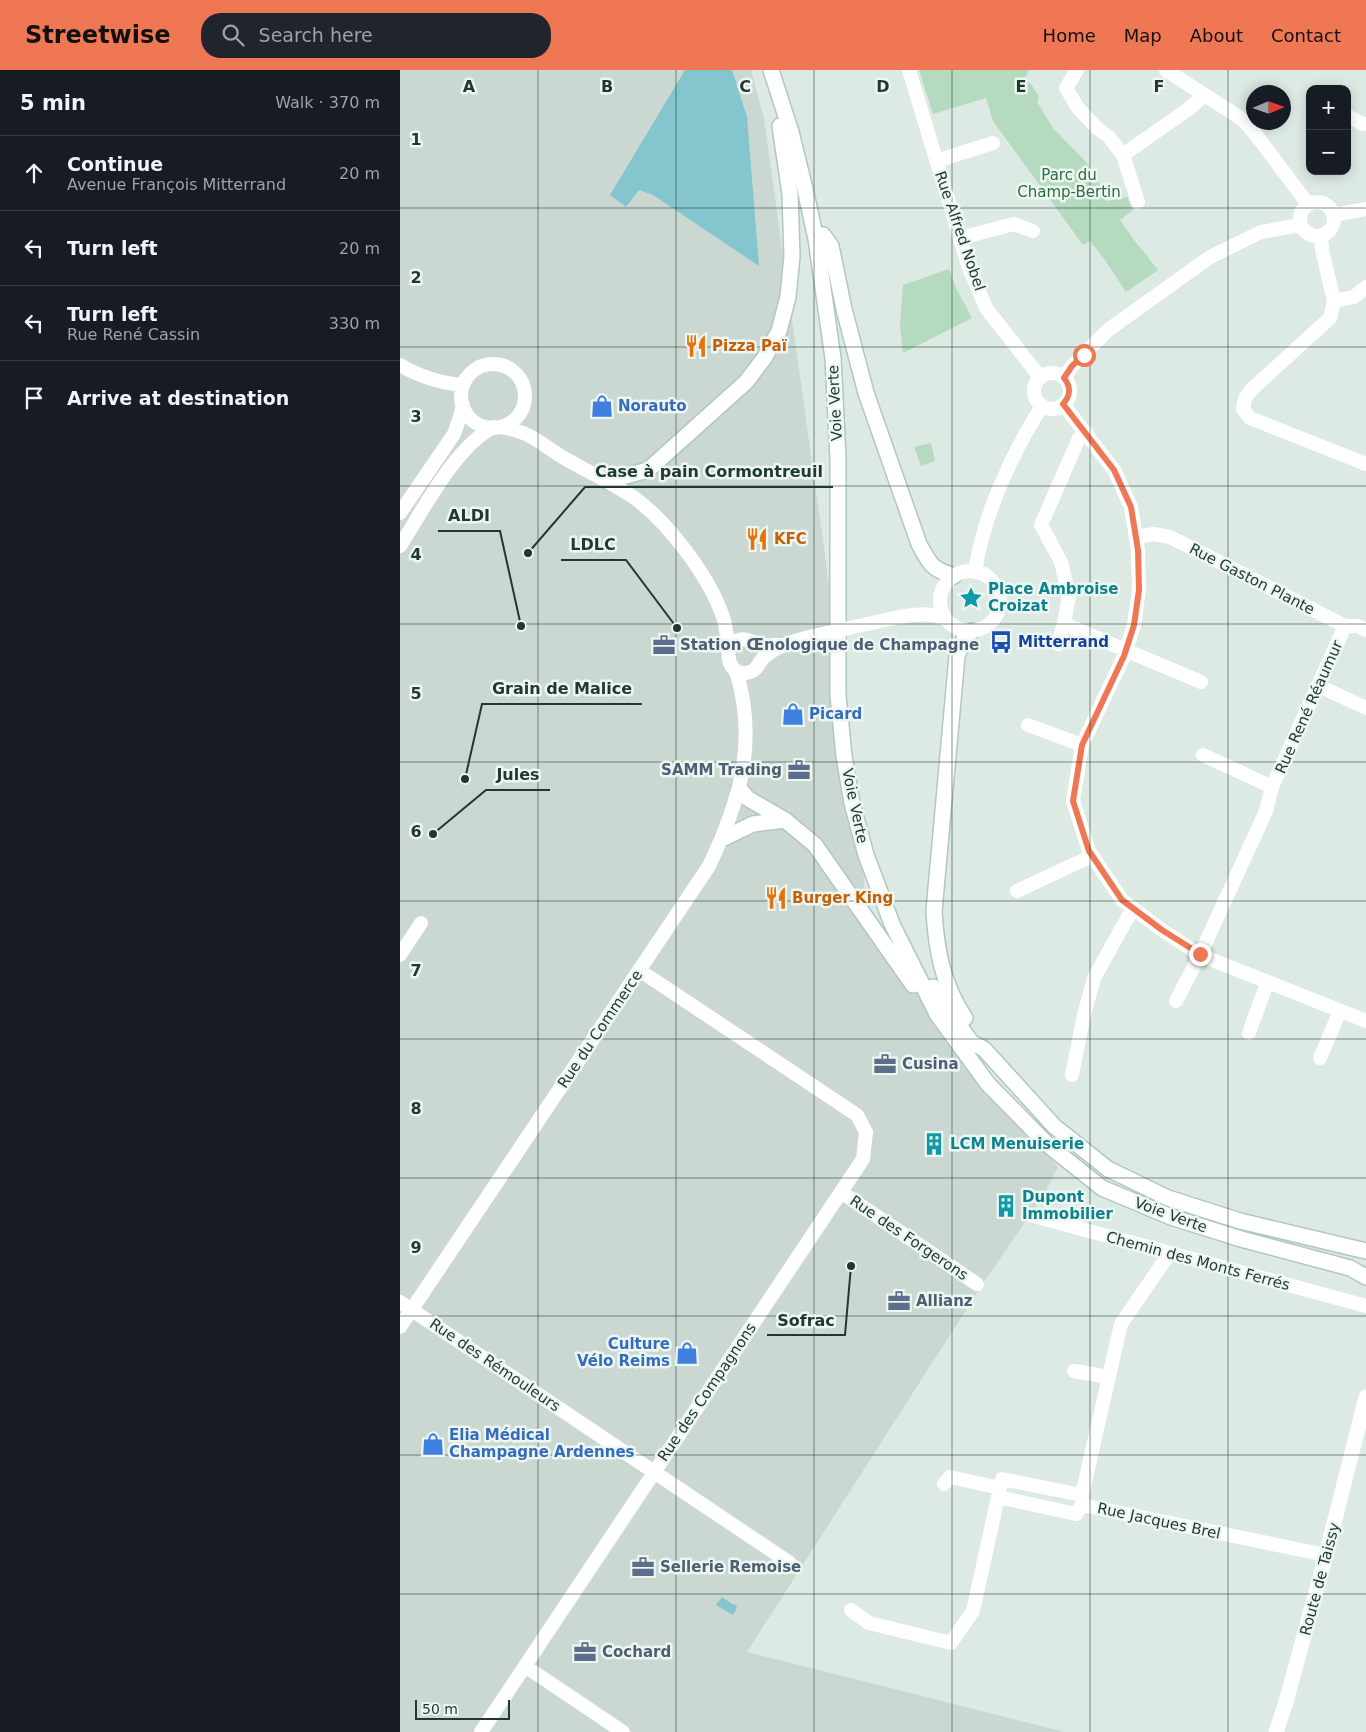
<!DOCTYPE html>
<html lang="en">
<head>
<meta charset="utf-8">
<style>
  body { margin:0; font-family:"DejaVu Sans",sans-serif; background:#20242c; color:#f1f3f6 }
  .controls { position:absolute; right:15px; top:15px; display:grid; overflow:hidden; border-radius:10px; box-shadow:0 2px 12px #0003 }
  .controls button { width:45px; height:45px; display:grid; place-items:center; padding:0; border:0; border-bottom:1px solid #363941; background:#171b24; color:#f1f3f6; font:25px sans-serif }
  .compass { position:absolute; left:846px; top:15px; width:45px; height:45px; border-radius:50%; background:#171b24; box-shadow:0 2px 12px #0003; rotate:88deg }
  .scale { position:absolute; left:15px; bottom:12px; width:95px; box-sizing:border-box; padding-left:5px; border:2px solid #1f3830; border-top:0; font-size:14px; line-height:18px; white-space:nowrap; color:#1f3830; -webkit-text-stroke:4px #edf6f1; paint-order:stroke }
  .stop { position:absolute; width:15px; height:15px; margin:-11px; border:4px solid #f07754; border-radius:50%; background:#fff }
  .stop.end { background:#f07754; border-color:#fff; box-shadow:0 1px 5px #0008 }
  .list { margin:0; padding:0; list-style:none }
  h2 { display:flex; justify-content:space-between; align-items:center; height:65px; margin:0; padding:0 20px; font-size:21px }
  h2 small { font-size:16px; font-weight:400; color:#9ea1a6 }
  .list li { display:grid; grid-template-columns:32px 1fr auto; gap:15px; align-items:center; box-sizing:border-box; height:75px; padding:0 20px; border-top:1px solid #363941 }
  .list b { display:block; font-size:19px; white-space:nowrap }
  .list p { margin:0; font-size:16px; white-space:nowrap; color:#9ea1a6 }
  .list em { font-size:16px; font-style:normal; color:#9ea1a6 }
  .icon { flex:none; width:28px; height:28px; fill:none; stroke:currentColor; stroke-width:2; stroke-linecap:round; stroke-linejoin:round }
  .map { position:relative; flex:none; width:966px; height:1662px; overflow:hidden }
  header { display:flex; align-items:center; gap:30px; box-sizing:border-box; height:70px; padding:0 25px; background:#f07754; color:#111 }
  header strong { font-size:24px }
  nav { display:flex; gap:28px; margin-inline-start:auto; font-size:18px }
  .search { width:350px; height:45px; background:#20242c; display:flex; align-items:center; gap:12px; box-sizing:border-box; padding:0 18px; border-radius:20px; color:#9ea1a6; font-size:19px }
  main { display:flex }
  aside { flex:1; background:#171b24 }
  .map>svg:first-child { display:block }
  .built { fill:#cbd8d2 }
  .park { fill:#b5dabf }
  .water { fill:#84c5ce }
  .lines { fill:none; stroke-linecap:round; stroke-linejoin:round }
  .secondary-casing { stroke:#b0c8bf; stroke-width:18 }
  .minor { stroke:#fff; stroke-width:14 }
  .tertiary { stroke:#fff; stroke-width:15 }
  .secondary { stroke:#fff; stroke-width:15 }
  .minor-bridge { stroke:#fff; stroke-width:14 }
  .route { stroke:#f07754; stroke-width:6 }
  .grid { fill:none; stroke:#1f3830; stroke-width:1; stroke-opacity:0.55 }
  .labels { text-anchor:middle; stroke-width:5; stroke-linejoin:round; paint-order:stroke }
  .park-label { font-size:15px; fill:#2a6e43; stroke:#edf6f1 }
  .street-label { font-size:15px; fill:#1f3830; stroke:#edf6f1 }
  .food-label { font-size:15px; font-weight:bold; fill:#c56008; stroke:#edf6f1; text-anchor:start }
  .shop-label { font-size:15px; font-weight:bold; fill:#366cbe; stroke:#edf6f1; text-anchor:start }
  .culture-label { font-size:15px; font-weight:bold; fill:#0d838f; stroke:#edf6f1; text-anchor:start }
  .transit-label { font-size:15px; font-weight:bold; fill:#164399; stroke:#edf6f1; text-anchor:start }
  .service-label { font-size:15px; font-weight:bold; fill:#4e5e75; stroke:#edf6f1; text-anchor:start }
  .grid-label { font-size:16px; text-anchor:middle; font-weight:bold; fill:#1f3830; stroke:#edf6f1; stroke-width:5; stroke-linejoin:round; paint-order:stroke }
  .leader { fill:none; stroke:#1f3830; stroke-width:2 }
  .callout-dot { fill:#1f3830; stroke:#edf6f1; stroke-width:2 }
  .callout-label { font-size:16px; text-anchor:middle; font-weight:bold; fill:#1f3830; stroke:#edf6f1; stroke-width:5; stroke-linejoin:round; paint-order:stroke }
</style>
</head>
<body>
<header>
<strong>Streetwise</strong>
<div class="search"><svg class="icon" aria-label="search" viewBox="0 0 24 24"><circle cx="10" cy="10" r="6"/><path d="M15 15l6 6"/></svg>Search here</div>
<nav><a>Home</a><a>Map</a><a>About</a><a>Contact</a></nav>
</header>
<main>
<aside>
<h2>5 min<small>Walk · 370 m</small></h2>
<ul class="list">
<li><svg class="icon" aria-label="ahead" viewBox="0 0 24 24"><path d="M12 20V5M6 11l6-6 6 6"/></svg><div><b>Continue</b><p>Avenue François Mitterrand</p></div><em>20 m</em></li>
<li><svg class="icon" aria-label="left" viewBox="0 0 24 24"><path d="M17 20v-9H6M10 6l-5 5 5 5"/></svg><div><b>Turn left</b></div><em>20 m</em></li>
<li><svg class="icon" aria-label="left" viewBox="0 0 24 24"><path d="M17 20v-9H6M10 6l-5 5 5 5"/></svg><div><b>Turn left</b><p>Rue René Cassin</p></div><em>330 m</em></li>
<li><svg class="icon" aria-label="arrive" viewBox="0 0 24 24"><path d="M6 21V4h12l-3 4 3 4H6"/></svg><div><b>Arrive at destination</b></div></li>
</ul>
</aside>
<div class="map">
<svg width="966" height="1662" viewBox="0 0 966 1662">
  <rect width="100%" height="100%" fill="#dde9e3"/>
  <path class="built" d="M 0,0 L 351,0 L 364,49 L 431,528 L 463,796 L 467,850 L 658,1097 L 643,1126 L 580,1218 L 347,1582 L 665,1662 L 0,1662 Z"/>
  <path class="park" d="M 519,0 L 629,0 L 624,9 L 631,14 L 639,27 L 637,32 L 653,58 L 686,92 L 699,112 L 707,131 L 727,127 L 733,140 L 720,150 L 734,170 L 758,200 L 726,222 L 705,190 L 690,171 L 683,175 L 593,51 L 586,28 L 533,44 Z
    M 549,199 L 556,218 L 572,248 L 503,283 L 500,255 L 503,215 Z
    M 531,373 L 535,391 L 521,396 L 514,377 Z"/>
  <path class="water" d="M 285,0 L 332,0 L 347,47 L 359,196 L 253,125 L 239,120 L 226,137 L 210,125 Z
    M 322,1527 L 332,1534 L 336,1535 L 337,1538 L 333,1545 L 316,1535 Z"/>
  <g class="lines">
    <defs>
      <path id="secondary" d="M 371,0 L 391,62 L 405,119 L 416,169 L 433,288 L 438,388 L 438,625 L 444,686 L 452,733 L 466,785 L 492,854 L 537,944 L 588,1014 L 648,1075 L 702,1118 L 771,1147 L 841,1169 L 950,1198 L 966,1207
        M 423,165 L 431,176 L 444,239 L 466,323 L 519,474 C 530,494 531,499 554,506
        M 207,411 L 248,400 L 346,312 L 365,287 L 379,261 L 388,227 L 392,186 L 390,124 L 380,56
        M 339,718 L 347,728 L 385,750 L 415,775 L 513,915
        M 322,769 L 353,754 L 385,750
        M 533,917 L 571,972 L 584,979 L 654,1056 L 708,1099 L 768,1128 L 840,1151 L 966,1181
        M 565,948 C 543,916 536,879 534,841 L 557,586 L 565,567 L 572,561"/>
    </defs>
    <use href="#secondary" class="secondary-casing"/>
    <path class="minor" d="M 509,0 L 568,195 L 586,238 L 640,307
      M 677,0 L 666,18 L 678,38 L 697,58 L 709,67 L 723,85 L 738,132
      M 766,0 L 842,49 L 853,61 L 908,134
      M 948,46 L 962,54 L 966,54
      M 723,85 L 787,40 L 805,25
      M 536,91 L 593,73
      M900 149a17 17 0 1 1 34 0a17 17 0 1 1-34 0Z
      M 934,145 L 966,139
      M 921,166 L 922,180 L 934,231 L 930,248 L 852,319 L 845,328 L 843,339 L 850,348 L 966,394
      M 560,168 L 614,154 L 633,161
      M 934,231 L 954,227 L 966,217
      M61 326a32 32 0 1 1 64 0a32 32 0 1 1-64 0Z
      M 0,295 C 20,307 39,313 63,315
      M634 321a18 18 0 1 1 36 0a18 18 0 1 1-36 0Z
      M 664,308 L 672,296 L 708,260 L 810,187 L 861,162 L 900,155
      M 663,334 L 714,400 L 731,437 L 738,480 L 739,520 L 734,555 L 724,586 L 682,675 L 673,731 L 689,781 L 722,830 L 762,860 L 800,885 L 966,951
      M 100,357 C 128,360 141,374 164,388 C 188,402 213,413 236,429 C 270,455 309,506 323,547 C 327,557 327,570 328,581
      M 0,443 L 54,364 L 60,347 L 63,335
      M 736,467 L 754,464 L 770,467 L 945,556 L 958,556 L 966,560
      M 0,476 C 22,442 56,375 94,357
      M540 531a30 30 0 1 1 60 0a30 30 0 1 1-60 0Z
      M 575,502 C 583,446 612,383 642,336
      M 499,547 C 517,544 529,542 546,549
      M 664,554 L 801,612
      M 658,574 L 664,554 L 669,525 L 661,492 L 641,455 L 679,368 L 686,362
      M 383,575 C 375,575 365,576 358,574 C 346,570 343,565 331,575 C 324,589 333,608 350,602 C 358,600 358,593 363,588 C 377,575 395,571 413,566
      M 919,616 L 966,638
      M 628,655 L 682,675
      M 803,685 L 872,717
      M 617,821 L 692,786
      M 0,885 L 21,853
      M 776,931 L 800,885 L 866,741 L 872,717 L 945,556
      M 849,963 L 867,913
      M 920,988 L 940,941
      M 672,1005 L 684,945 L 694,908 L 733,838
      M 441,1122 L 577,1214
      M 630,1145 L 966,1236
      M 0,1232 L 390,1493
      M 0,1257 L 309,796 C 340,731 358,671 336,601
      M 674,1301 L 709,1307
      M 544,1414 L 550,1407 L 600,1418
      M 598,1427 L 676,1444 L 682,1435
      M 682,1435 L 682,1425 L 721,1254 L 769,1184
      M 682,1435 L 926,1485
      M 451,1540 L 469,1553 L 551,1573 L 573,1541 L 602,1409 L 682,1425
      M 125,1596 L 223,1662
      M 81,1662 L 463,1089 L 466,1062 L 457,1045 L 239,900"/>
    <path class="tertiary" d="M 876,1662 L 886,1632 L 926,1485 L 966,1327"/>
    <use href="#secondary" class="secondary"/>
    <path class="minor-bridge" d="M 413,566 L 499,547"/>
  </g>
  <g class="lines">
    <path class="route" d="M 684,285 L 672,296 L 664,308 C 671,317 671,325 663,334 L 714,400 L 731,437 L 738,480 L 739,520 L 734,555 L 724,586 L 682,675 L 673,731 L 689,781 L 722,830 L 762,860 L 800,884"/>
  </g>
  <path class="grid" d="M 138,0 L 138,1662M 276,0 L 276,1662M 414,0 L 414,1662M 552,0 L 552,1662M 690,0 L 690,1662M 828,0 L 828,1662M 0,138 L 966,138M 0,277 L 966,277M 0,416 L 966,416M 0,554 L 966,554M 0,692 L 966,692M 0,831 L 966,831M 0,969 L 966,969M 0,1108 L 966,1108M 0,1246 L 966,1246M 0,1385 L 966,1385M 0,1524 L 966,1524"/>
  <defs>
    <symbol id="restaurant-bare" viewBox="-9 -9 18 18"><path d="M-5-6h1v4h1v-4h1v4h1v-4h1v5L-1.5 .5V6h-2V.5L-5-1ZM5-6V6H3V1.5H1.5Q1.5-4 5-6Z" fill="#e8710a" stroke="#edf6f1" stroke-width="2.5" paint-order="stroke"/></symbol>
    <symbol id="shop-bare" viewBox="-9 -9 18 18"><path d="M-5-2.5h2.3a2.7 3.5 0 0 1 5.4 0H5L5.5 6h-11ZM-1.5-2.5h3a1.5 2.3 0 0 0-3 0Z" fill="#3f7fe0" stroke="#edf6f1" stroke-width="2.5" paint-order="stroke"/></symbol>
    <symbol id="sight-bare" viewBox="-9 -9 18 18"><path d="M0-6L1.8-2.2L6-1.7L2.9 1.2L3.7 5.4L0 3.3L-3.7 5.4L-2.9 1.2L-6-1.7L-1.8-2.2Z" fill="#0f9aa8" stroke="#edf6f1" stroke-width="2.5" paint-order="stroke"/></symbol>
    <symbol id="bus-bare" viewBox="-9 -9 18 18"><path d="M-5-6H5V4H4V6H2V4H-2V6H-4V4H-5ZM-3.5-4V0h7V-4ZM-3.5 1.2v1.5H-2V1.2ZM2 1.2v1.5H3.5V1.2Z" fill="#1a4fb4" stroke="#edf6f1" stroke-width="2.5" paint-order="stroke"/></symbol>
    <symbol id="office-bare" viewBox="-9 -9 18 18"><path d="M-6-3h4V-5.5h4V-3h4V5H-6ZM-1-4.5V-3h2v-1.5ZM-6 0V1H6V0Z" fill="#5c6f8a" stroke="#edf6f1" stroke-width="2.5" paint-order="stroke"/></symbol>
    <symbol id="building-bare" viewBox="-9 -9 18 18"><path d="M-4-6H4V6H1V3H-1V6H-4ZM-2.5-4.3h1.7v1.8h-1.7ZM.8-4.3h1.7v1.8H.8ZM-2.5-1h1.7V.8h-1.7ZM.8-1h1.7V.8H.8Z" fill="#0f9aa8" stroke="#edf6f1" stroke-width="2.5" paint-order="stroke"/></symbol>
  </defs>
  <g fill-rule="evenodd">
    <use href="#restaurant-bare" x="280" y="260" width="32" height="32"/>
    <use href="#shop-bare" x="186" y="320" width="32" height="32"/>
    <use href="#restaurant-bare" x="341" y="453" width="32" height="32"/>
    <use href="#sight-bare" x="555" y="512" width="32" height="32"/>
    <use href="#bus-bare" x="585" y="556" width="32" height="32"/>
    <use href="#office-bare" x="248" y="559" width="32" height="32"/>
    <use href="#shop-bare" x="377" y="628" width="32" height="32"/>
    <use href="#office-bare" x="383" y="684" width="32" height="32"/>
    <use href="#restaurant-bare" x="360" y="812" width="32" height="32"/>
    <use href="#office-bare" x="469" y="978" width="32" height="32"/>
    <use href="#building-bare" x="518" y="1058" width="32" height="32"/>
    <use href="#building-bare" x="590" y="1120" width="32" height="32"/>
    <use href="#office-bare" x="483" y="1215" width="32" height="32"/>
    <use href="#shop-bare" x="271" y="1267" width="32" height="32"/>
    <use href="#shop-bare" x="17" y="1358" width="32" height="32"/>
    <use href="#office-bare" x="227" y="1481" width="32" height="32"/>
    <use href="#office-bare" x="169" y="1566" width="32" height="32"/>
  </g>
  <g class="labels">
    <g class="park-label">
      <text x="669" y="110">Parc du<tspan x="669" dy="17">Champ-Bertin</tspan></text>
    </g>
    <g class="street-label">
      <text transform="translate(560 161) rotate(71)" y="5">Rue Alfred Nobel</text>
      <text transform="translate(435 333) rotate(-93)" y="5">Voie Verte</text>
      <text transform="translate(852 509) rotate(27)" y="5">Rue Gaston Plante</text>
      <text transform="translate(909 637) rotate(-66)" y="5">Rue René Réaumur</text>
      <text transform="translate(455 736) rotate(78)" y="5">Voie Verte</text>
      <text transform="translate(200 959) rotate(-56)" y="5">Rue du Commerce</text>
      <text transform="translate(771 1145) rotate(20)" y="5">Voie Verte</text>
      <text transform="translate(509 1168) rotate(34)" y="5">Rue des Forgerons</text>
      <text transform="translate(798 1191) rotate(15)" y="5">Chemin des Monts Ferrés</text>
      <text transform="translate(95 1295) rotate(34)" y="5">Rue des Rémouleurs</text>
      <text transform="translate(307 1322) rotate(-56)" y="5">Rue des Compagnons</text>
      <text transform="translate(759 1451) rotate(12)" y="5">Rue Jacques Brel</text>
      <text transform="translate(920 1509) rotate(-75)" y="5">Route de Taissy</text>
    </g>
    <g class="food-label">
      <text x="312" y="281">Pizza Paï</text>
      <text x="374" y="474">KFC</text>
      <text x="392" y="833">Burger King</text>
    </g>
    <g class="shop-label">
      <text x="218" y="341">Norauto</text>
      <text x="409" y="649">Picard</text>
      <text x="270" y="1279" text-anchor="end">Culture<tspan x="270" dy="17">Vélo Reims</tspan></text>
      <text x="49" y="1370">Elia Médical<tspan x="49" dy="17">Champagne Ardennes</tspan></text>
    </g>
    <g class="culture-label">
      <text x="588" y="524">Place Ambroise<tspan x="588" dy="17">Croizat</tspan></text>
      <text x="550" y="1079">LCM Menuiserie</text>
      <text x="622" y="1132">Dupont<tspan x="622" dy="17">Immobilier</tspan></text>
    </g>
    <g class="transit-label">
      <text x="618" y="577">Mitterrand</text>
    </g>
    <g class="service-label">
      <text x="280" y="580">Station Œnologique de Champagne</text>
      <text x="382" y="705" text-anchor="end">SAMM Trading</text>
      <text x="502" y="999">Cusina</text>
      <text x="516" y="1236">Allianz</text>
      <text x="260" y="1502">Sellerie Remoise</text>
      <text x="202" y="1587">Cochard</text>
    </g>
  </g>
  <g class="grid-label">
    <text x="69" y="22">A</text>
    <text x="207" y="22">B</text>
    <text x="345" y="22">C</text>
    <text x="483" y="22">D</text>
    <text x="621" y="22">E</text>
    <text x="759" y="22">F</text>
    <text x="16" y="75">1</text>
    <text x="16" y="213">2</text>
    <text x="16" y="352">3</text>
    <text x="16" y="490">4</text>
    <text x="16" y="629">5</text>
    <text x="16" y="767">6</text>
    <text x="16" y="906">7</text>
    <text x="16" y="1044">8</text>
    <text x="16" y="1183">9</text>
  </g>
  <path class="leader" d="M128 483L185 417H433M121 556L100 461H38M277 558L226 490H161M65 709L82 634H242M33 764L86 720H150M451 1196L445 1265H367"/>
  <g class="callout-dot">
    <circle cx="128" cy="483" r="5"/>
    <circle cx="121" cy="556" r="5"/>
    <circle cx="277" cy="558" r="5"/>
    <circle cx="65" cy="709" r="5"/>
    <circle cx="33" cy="764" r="5"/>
    <circle cx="451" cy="1196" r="5"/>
  </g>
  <g class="callout-label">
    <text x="309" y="407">Case à pain Cormontreuil</text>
    <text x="69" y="451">ALDI</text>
    <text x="193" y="480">LDLC</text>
    <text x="162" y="624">Grain de Malice</text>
    <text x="118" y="710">Jules</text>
    <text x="406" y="1256">Sofrac</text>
  </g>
</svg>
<div class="controls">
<button>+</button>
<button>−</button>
</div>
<svg class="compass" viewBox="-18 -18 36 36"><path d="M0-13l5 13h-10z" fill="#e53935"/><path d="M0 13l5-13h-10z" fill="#9ea1a6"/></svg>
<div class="scale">50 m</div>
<div class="stop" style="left:684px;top:285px"></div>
<div class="stop end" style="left:800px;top:884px"></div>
</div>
</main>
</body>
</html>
